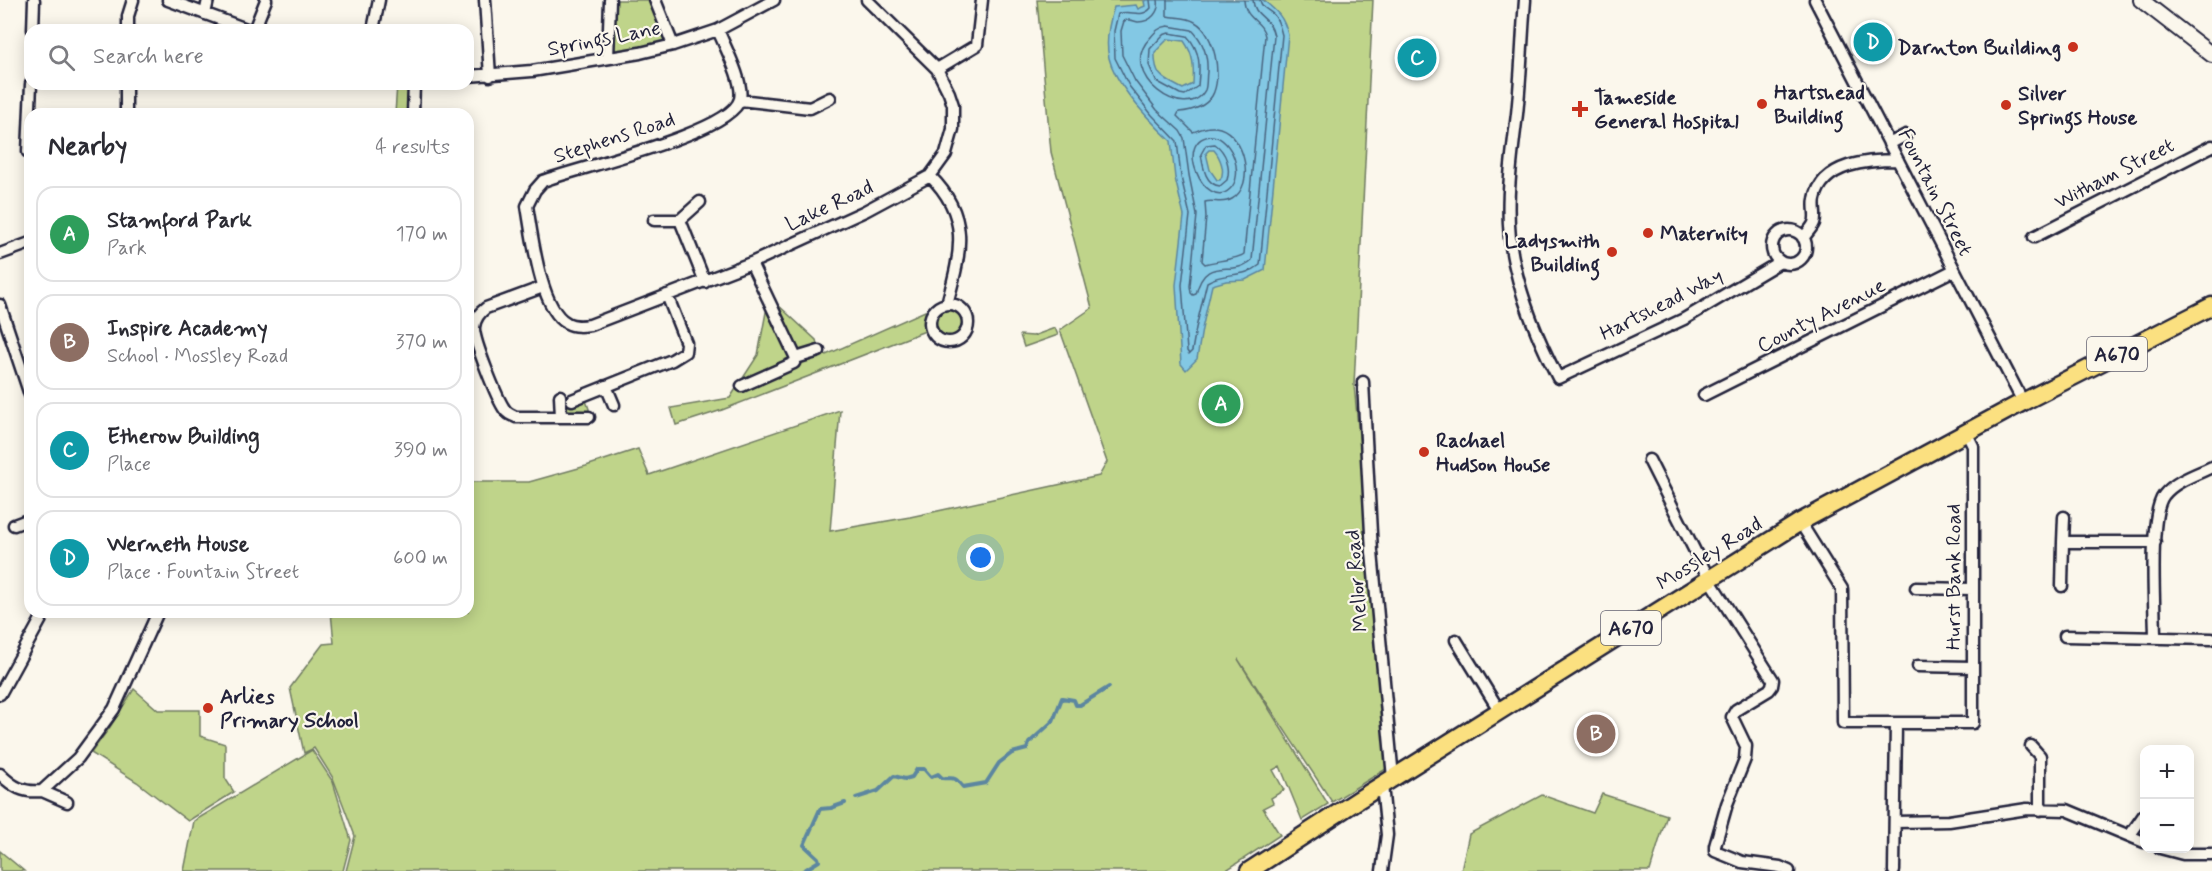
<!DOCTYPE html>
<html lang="en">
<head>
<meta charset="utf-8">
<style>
  body { margin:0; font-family:Mynerve,sans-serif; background:#f2f2f3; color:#2b2b33 }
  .controls { position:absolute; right:18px; bottom:18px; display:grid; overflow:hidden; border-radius:12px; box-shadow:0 3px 15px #0003 }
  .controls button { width:54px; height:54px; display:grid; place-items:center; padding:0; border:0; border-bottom:2px solid #e1e1e2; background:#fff; color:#2b2b33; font:30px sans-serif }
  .you { position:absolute; left:981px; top:558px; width:21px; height:21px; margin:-15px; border:4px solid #fff; border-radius:50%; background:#1a73e8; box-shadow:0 0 0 9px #1a73e833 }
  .badge { display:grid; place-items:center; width:39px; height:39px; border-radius:50%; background:#db2777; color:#fff; font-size:20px; font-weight:700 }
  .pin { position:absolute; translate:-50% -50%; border:3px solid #fff; box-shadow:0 2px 6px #0006 }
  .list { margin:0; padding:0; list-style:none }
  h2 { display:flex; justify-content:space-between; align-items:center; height:78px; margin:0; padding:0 24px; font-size:26px }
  h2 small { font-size:20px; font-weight:400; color:#7c7c81 }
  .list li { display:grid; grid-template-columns:39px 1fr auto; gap:18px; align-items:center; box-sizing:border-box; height:96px; margin:0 12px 12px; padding:0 12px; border:2px solid #e1e1e2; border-radius:18px }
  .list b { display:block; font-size:22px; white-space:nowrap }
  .list p { margin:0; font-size:20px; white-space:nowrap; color:#7c7c81 }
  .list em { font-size:20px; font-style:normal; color:#7c7c81 }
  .icon { flex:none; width:33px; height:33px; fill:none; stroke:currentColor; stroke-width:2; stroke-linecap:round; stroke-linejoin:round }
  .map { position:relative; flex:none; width:2212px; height:871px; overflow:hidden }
  .search { position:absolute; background:#fff; box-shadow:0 3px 15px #0003; left:24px; top:24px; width:450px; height:66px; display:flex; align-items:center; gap:15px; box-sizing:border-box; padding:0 21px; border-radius:18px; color:#7c7c81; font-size:22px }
  .panel { position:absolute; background:#fff; box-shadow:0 3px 15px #0003; left:24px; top:108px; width:450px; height:510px; border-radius:18px }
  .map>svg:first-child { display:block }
  .green { fill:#bfd48a; stroke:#707b62; stroke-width:1.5 }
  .water { fill:#83c8e4; stroke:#5c86a0; stroke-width:1.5; fill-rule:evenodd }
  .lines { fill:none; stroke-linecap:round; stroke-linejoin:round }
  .shore { stroke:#49647f; stroke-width:1.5 }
  .stream { stroke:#5c86a0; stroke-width:4 }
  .minor-casing { stroke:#22223b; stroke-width:15 }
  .tertiary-casing { stroke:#22223b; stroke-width:18 }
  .primary-casing { stroke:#22223b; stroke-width:21 }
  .minor { stroke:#fbf7ec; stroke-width:10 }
  .tertiary { stroke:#fbf7ec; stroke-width:14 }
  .primary { stroke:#fbe080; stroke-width:16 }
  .poi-dot { fill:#c8321e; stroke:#fbf7ec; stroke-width:2 }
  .labels { text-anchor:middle; stroke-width:4.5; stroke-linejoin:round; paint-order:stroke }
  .shield { fill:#fbf7ec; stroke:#636270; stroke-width:1.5 }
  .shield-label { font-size:20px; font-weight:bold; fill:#22223b }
  .street-label { font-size:21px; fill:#22223b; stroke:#fbf7ec }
  .poi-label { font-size:21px; font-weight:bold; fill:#22223b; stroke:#fbf7ec; text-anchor:start }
</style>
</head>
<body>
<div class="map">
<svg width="2212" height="871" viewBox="0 0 2212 871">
  <rect width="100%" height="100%" fill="#fbf7ec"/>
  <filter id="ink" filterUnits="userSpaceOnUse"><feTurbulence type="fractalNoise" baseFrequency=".0167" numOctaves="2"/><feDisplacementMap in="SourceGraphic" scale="12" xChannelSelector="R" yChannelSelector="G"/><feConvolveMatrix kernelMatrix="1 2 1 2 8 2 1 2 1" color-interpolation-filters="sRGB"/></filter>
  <g filter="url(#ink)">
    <path class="green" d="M 610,0 L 655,0 L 673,45 L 608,58 Z
      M 1037,0 L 1373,0 L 1354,385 L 1391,766 L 1332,802 L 1238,659 L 1328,804 L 1302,820 L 1280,766 L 1273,770 L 1284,790 L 1271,798 L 1273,803 L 1263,808 L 1280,835 L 1225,871 L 346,871 L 355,836 L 333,778 L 314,748 L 304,753 L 290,688 L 323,644 L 334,643 L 331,612 L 468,612 L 468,482 L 529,482 L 586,466 L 638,449 L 649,475 L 840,410 L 830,531 L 910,517 L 1099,476 L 1107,462 L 1060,330 L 1092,308 L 1051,152 Z
      M 397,84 L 414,84 L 413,114 L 395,114 Z
      M 777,304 L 816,340 L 819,351 L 826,355 L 925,311 L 935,311 L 947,304 L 959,307 L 964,311 L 968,322 L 968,328 L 962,338 L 947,342 L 936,337 L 930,327 L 925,331 L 722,410 L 676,425 L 671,408 L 730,398 L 758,355 L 766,312 Z
      M 1055,328 L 1058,335 L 1024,347 L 1020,335 L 1033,336 Z
      M 584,395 L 589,409 L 589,417 L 561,417 L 560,396 L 568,396 L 572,400 Z
      M 134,689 L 158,710 L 200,710 L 200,736 L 225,744 L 225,778 L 234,792 L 188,821 L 137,782 L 91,753 L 110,727 Z
      M 312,750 L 333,782 L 351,840 L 343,871 L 184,871 L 194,821 Z
      M 1602,794 L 1667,815 L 1650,871 L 1461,871 L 1469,834 L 1542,795 L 1593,813 Z
      M 0,851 L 24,871 L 0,871 Z"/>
    <path class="water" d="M 1147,0 L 1263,0 C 1277,11 1284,17 1288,35 L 1265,270 L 1245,280 L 1226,281 L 1212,285 L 1202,329 L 1197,359 L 1186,370 L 1181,364 L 1176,285 L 1184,216 L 1175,178 L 1171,141 C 1150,121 1116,87 1109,58 C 1105,41 1109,23 1114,7 L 1136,5 L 1138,9 L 1145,6 L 1144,1 ZM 1168,39 L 1184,41 C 1194,55 1194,67 1193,84 L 1183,89 C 1164,79 1154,77 1155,52 ZM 1209,150 L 1214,150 C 1220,157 1226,171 1220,180 L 1217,180 L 1210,170 L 1206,153 Z"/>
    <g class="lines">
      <path class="shore" d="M 1150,0 L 1151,8 C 1142,19 1130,9 1118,14 L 1114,31 L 1115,58 L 1129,86 L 1152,115 L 1177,141 L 1181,177 L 1190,215 L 1182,285 L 1187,351 L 1189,354 L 1192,351 L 1196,328 L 1207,282 C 1225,271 1243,279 1260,265 L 1282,35 C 1280,28 1279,21 1274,15 C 1268,9 1262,9 1260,0
        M 1158,0 C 1160,12 1151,22 1138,22 C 1132,21 1130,18 1124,21 L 1121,31 L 1122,55 L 1135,81 L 1157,110 L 1180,131 L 1184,138 L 1189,175 L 1197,215 L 1190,286 L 1191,293 L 1193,295 L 1196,294 C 1206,253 1231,279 1252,260 L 1274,36 C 1270,15 1254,18 1253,0
        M 1167,0 L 1167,16 C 1176,18 1187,17 1195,22 C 1215,33 1223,77 1212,96 C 1205,107 1191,111 1179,112 L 1177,116 L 1193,132 C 1202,129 1210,125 1220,128 C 1245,136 1256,185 1232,199 C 1222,205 1213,199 1205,202 L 1206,217 L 1202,261 L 1205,264 C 1214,261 1239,259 1244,254 L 1265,36 C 1262,20 1245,20 1244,0
        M 1168,26 L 1192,30 C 1204,42 1208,56 1207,72 C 1206,78 1207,85 1205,90 C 1187,125 1115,74 1150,38 C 1155,32 1159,27 1168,26 Z
        M 1169,33 L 1187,36 C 1201,51 1200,67 1198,86 L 1185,95 L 1180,94 L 1156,81 L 1149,65 L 1150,49 L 1163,35 Z
        M 1213,136 C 1232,139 1245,175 1230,189 C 1205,213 1171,137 1213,136 Z
        M 1215,144 C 1226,152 1231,167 1227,180 L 1220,186 C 1205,185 1203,166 1201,154 L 1206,145 Z"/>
      <path class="stream" d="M 856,798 L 878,791 L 894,776 L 905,779 L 912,777 L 917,769 L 924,769 L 931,777 L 938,774 L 942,778 C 955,779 953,775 963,787 L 986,783 L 999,763 L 1012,753 L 1027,749 L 1029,743 L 1053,721 L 1062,698 L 1074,700 L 1076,705 L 1080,705 L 1109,687
        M 803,871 L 819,861 L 818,858 L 804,845 L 820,809 L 831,808 L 845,803"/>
      <defs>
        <path id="minor" d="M 168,0 L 249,30
          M 485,0 L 490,76
          M 655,0 L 673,45
          M 1525,0 C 1522,38 1521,76 1517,114 C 1511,163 1503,214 1514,263 C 1523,303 1539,342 1558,378 L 1684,319 L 1780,262
          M 1815,0 L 2023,402
          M 205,14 L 208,0
          M 33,30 L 34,0
          M 128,30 L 128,16 L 133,0
          M 254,30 L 266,0
          M 373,30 L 379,0
          M 718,30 C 725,47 744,82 740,99 C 732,133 576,168 543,181 L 535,190 L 527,206 C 532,234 540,309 567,323 C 574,327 582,326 590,325 L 751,263 L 865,211 L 930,176 L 946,154 L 953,129 L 953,105 L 949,93 L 937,69 L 867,0
          M 608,58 L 610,0
          M 937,69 L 977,45 L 982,0
          M 468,76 L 532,71 L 640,53 L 673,45 L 718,30 L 774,0
          M 740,100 L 810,108 L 830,98
          M 126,114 L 126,84
          M 413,114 L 414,84
          M 1889,144 L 1906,135
          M 28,152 L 31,84
          M 930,176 C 972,217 960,255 947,304
          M 654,220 L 680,220 L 700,202
          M 680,220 L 705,282
          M1772 247a17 17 0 1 1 34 0a17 17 0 1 1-34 0Z
          M 2034,237 L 2212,146
          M 1803,238 C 1806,234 1812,228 1814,223 C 1817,216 1813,207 1815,199 C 1822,163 1869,160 1898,160
          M 0,254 L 30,243
          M 543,287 L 486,308 C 479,313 475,319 474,327 C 473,339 497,399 505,410 C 508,414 511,415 516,417 L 589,417
          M930 323a19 19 0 1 1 38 0a19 19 0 1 1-38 0Z
          M 0,305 L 30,395
          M 796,358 L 819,351
          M 1363,382 L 1372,552 L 1393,778
          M 606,386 L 614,405
          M 742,386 L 794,363 L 796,358 L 751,263
          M 1704,395 L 1954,270
          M 560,396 L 561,417
          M 572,400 L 672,360 L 685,352 L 686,343 L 667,295
          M 1649,460 L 1709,579 L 1773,680 L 1772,686 L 1769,690 L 1736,710 L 1732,717 L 1746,746 L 1745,759 L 1727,804 L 1715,846 L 1715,851 L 1742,862 L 1780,867 L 1789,871
          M 1800,522 L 1842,589 L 1843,723 L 1973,723 L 1973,446 L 1966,432
          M 14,525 L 30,519
          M 2063,542 L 2064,517
          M 2062,586 L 2063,542 L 2155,542
          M 1916,588 L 1973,589
          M 2065,636 L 2212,639
          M 2155,638 C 2155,610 2148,514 2164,495 C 2175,481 2197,474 2212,467
          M 1456,640 L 1499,710
          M 1918,666 L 1972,667
          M 0,694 L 45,612
          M 2031,746 L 2040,756 L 2040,810
          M 0,774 C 13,787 23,793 42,791 L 78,758 L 114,709 L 158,612
          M 1382,785 L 1387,835 L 1382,871
          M 42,791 L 67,802
          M 1895,822 L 1949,821 L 2027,809 L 2067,810 L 2144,842
          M 2130,835 L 2144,815
          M 2160,848 L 2183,854 L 2212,854
          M 1894,871 L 1896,724"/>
        <path id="tertiary" d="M 2141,0 L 2212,55"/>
        <path id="primary" d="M 1249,871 L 1358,800 L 1800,522 L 2023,402 L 2212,306"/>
      </defs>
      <use href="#minor" class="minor-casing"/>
      <use href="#tertiary" class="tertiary-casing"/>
      <use href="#primary" class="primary-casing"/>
      <use href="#minor" class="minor"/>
      <use href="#tertiary" class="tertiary"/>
      <use href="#primary" class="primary"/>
    </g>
  </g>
  <g class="poi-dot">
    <circle cx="2073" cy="47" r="6"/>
    <circle cx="1762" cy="104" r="6"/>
    <circle cx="2006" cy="105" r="6"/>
    <path d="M1577 100h6v6h6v6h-6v6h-6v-6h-6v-6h6z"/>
    <circle cx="1648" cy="233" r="6"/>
    <circle cx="1612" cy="252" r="6"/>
    <circle cx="1424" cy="452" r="6"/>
    <circle cx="208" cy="708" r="6"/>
  </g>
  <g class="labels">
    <g class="shield">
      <rect x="2087" y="337" width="60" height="34" rx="4.5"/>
      <rect x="1601" y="611" width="60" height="34" rx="4.5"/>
    </g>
    <g class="shield-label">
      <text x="2117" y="361">A670</text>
      <text x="1631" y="635">A670</text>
    </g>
    <g class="street-label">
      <text transform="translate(604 38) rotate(-11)" y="7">Springs Lane</text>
      <text transform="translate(614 137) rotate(-18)" y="7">Stephens Road</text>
      <text transform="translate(2114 173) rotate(-27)" y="7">Witham Street</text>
      <text transform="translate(1936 192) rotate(63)" y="7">Fountain Street</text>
      <text transform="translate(829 205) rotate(-25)" y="7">Lake Road</text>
      <text transform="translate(1661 304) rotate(-27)" y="7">Hartshead Way</text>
      <text transform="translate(1821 315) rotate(-27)" y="7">County Avenue</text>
      <text transform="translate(1709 553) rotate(-32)" y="7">Mossley Road</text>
      <text transform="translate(1953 577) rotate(-90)" y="7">Hurst Bank Road</text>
      <text transform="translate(1356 581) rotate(-95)" y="7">Mellor Road</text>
    </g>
    <g class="poi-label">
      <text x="2061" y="54" text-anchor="end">Darnton Building</text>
      <text x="1774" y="99">Hartshead<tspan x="1774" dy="24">Building</tspan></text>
      <text x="2018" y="100">Silver<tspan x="2018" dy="24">Springs House</tspan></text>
      <text x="1594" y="104">Tameside<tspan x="1594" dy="24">General Hospital</tspan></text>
      <text x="1660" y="240">Maternity</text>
      <text x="1600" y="247" text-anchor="end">Ladysmith<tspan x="1600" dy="24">Building</tspan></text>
      <text x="1436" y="447">Rachael<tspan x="1436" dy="24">Hudson House</tspan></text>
      <text x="220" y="703">Arlies<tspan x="220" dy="24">Primary School</tspan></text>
    </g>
  </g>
</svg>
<div class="controls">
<button>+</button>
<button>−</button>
</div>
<div class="you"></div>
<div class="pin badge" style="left:1221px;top:404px;background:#2e9e5b">A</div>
<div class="pin badge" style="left:1596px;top:734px;background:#8d6e63">B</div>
<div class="pin badge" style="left:1417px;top:58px;background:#0f9aa8">C</div>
<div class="pin badge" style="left:1873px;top:42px;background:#0f9aa8">D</div>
<div class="search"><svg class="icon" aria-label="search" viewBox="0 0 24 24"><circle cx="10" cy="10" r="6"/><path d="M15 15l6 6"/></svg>Search here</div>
<section class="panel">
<h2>Nearby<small>4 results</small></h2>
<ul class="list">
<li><span class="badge" style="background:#2e9e5b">A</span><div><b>Stamford Park</b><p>Park</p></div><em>170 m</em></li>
<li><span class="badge" style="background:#8d6e63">B</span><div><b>Inspire Academy</b><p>School · Mossley Road</p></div><em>370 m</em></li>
<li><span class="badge" style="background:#0f9aa8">C</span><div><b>Etherow Building</b><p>Place</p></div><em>390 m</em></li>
<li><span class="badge" style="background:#0f9aa8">D</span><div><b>Werneth House</b><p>Place · Fountain Street</p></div><em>600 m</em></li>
</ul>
</section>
</div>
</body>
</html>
